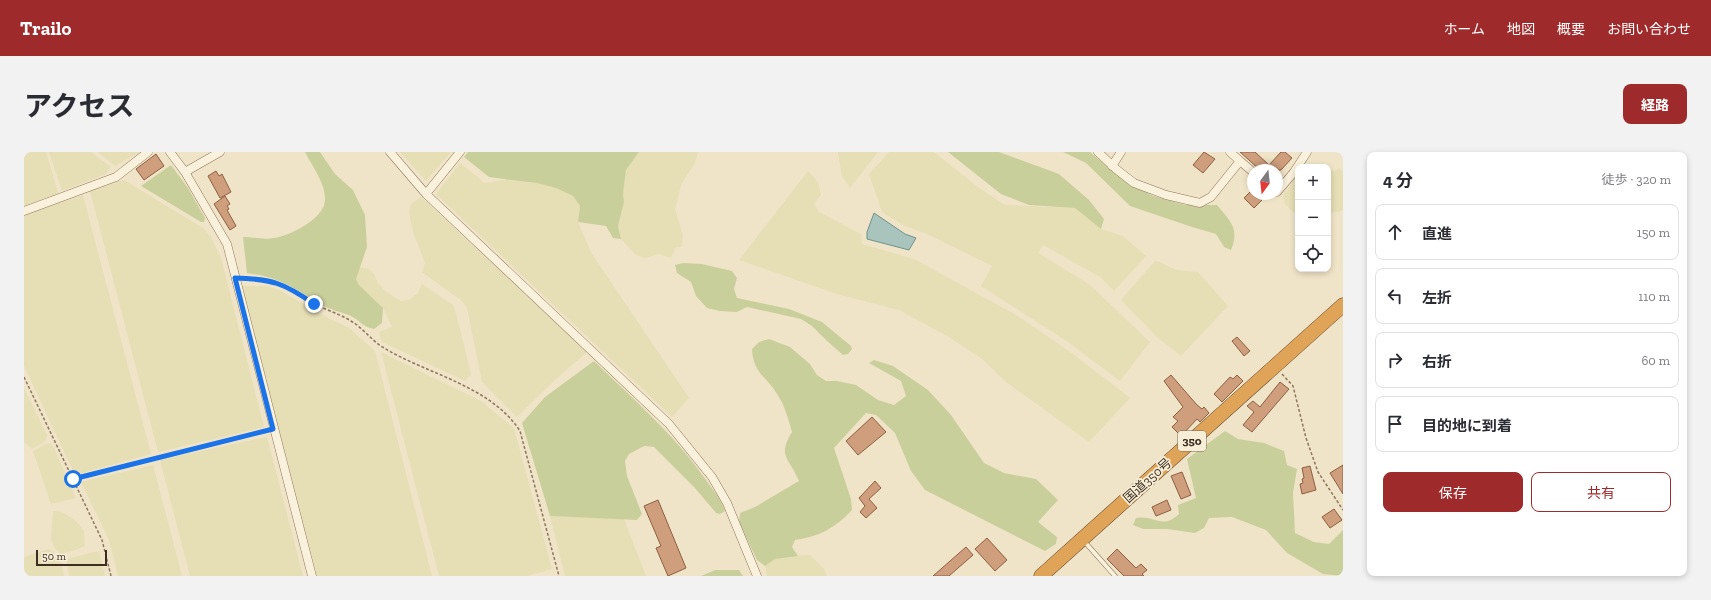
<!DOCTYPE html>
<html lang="ja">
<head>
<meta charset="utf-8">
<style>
  body { margin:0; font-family:"Zilla Slab","Noto Sans JP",serif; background:#f2f2f3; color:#2b2b33 }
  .controls { position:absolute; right:12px; top:12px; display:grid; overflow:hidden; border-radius:8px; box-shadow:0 2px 6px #0003 }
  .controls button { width:36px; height:36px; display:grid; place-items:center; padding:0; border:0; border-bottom:1px solid #e1e1e2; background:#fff; color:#2b2b33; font:20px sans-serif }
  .compass { position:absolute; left:1223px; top:12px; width:36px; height:36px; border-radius:50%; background:#fff; box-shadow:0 2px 6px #0003; rotate:195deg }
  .scale { position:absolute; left:12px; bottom:10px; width:71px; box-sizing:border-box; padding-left:4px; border:2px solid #3d2e20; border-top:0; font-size:11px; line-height:14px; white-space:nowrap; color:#3d2e20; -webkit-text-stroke:3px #f7eed8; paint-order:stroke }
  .stop { position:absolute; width:12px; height:12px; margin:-9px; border:3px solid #1a73e8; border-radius:50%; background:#fff }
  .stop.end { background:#1a73e8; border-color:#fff; box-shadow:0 1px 4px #0008 }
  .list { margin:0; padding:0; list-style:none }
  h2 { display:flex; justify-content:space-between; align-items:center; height:52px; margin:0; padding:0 16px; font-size:17px }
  h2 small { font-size:13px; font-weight:400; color:#7c7c81 }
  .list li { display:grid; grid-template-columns:26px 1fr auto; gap:12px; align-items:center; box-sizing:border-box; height:56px; margin:0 8px 8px; padding:0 8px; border:1px solid #e1e1e2; border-radius:8px }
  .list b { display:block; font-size:15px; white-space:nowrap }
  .list em { font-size:13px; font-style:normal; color:#7c7c81 }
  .actions { display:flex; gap:8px; padding:12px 16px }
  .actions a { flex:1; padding:9px 0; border:1px solid #9e2a2b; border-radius:8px; text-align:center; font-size:14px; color:#9e2a2b }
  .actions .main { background:#9e2a2b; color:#fff }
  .icon { flex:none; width:22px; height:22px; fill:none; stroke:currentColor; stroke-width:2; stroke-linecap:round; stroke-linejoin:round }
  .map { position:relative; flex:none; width:1319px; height:424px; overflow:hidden; border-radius:8px }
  header { display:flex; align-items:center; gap:24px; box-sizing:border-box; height:56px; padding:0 20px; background:#9e2a2b; color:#fff }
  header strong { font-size:19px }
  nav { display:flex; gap:22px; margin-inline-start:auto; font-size:14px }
  .intro { display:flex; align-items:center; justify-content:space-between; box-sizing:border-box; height:96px; padding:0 24px }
  h1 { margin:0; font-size:28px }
  .button { padding:10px 18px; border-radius:8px; background:#9e2a2b; color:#fff; font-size:14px; font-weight:700 }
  main { display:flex; gap:24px; padding:0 24px }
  aside { flex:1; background:#fff; border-radius:8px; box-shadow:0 2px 6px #0003 }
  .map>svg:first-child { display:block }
  .farmland { fill:#e6deb5 }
  .green { fill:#c9cf9b }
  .water { fill:#a9c4bc; stroke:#6f938a }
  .building { fill:#cf9f7d; stroke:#8d5f41 }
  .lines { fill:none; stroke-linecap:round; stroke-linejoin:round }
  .lane-casing { stroke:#8d765c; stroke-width:5 }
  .street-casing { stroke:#8d765c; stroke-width:9 }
  .highway-casing { stroke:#5b4430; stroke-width:15 }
  .path { stroke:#8d765c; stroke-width:1.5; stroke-dasharray:3 2; stroke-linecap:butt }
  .lane { stroke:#faf1dc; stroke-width:4 }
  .street { stroke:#faf1dc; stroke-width:8 }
  .highway { stroke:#e0a458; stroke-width:14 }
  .route { stroke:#1a73e8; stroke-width:5 }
  .labels { text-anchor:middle; stroke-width:3.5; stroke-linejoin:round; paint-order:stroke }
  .shield { fill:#f7eed8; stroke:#756857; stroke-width:1 }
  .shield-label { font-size:12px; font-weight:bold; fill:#3d2e20 }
  .street-label { font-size:13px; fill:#3d2e20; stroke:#f7eed8 }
</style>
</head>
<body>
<header>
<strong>Trailo</strong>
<nav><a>ホーム</a><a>地図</a><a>概要</a><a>お問い合わせ</a></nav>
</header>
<div class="intro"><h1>アクセス</h1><a class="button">経路</a></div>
<main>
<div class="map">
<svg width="1319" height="424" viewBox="0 0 1319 424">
  <rect width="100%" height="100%" fill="#f0e4c8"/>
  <path class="farmland" d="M 0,0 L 22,0 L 34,41 L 0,54 Z
    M 25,0 L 67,0 L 87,15 L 82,22 L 38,39 Z
    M 74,0 L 116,0 L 91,14 Z
    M 376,0 L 427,0 L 402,29 Z
    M 615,0 L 674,0 L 671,11 L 657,33 L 651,57 L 659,84 L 657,95 L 652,95 L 647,106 L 635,102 L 621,106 L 612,103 L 597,87 L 594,74 L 600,50 L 599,42 L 602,18 Z
    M 814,0 L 854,0 L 826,36 L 818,25 Z
    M 865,0 L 910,0 L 954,35 L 981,53 L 1051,56 L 1077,77 L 1099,84 L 1122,104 L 1090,139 L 1076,125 L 1019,93 L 1014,101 L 1065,132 L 1126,190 L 1096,229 L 1044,190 L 957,134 L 968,114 L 903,82 L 881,74 L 858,60 L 845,22 Z
    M 436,11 L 461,31 L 483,27 L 513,31 L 532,36 L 549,44 L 556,54 L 554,70 L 568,102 L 665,246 L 648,265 L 412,42 Z
    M 1304,16 L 1311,19 L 1315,16 L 1319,19 L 1319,59 L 1304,61 Z
    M 784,19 L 794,30 L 797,43 L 790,52 L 795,60 L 837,82 L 838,92 L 890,107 L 994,164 L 1049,202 L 1106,246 L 1065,290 L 982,230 L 958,207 L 925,185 L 875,158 L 816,143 L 715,108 Z
    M 1274,22 L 1274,62 L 1269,60 L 1261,52 L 1259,44 Z
    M 100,28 L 179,76 L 187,85 L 197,106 L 240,275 L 134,300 L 66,39 Z
    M 59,43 L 127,302 L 51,323 L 0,214 L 0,63 Z
    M 397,45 L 563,200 L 533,226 L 493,265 L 458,230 L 443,156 L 438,149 L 398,120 L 401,111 L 389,80 L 385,60 L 387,52 Z
    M 1131,109 L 1136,110 L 1152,118 L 1174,120 L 1204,154 L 1157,204 L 1134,186 L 1097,148 Z
    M 335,115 L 345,117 L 351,123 L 353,130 L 361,139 L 377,149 L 385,148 L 394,141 L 398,132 L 429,153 L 433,165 L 447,222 L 441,229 L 358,190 L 355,180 L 368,175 L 359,156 L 335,133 L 332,127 Z
    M 218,134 L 243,134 L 255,138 L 304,166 L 324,175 L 351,199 L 408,424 L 293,424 Z
    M 357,200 L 457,249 L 490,276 L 528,417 L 503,424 L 415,424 Z
    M 0,236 L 23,283 L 22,289 L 8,297 L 0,290 Z
    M 243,285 L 279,424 L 166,424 L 136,308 Z
    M 24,291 L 29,294 L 52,346 L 27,352 L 9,299 Z
    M 129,313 L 158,424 L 94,424 L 85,388 L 57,330 Z
    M 29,359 L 38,360 L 52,369 L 60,379 L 61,394 L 49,399 L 36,402 L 30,395 L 27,387 Z
    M 526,364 L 600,367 L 622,424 L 541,424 Z
    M 25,397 L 36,405 L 40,424 L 0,424 L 0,405 Z
    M 75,399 L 81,424 L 45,424 L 42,407 Z
    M 786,403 L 800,417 L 803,424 L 743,424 L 741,414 L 751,407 L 764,404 Z"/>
  <path class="green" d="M 281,0 L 296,0 L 311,22 L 329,38 L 341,63 L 343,95 L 332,127 L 335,133 L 359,156 L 358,171 L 350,177 C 338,175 337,169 327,164 C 317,160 307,158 298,153 C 269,136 258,126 223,121 L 219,85 C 228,85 240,88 250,86 C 266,84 301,66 301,48 C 302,32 288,14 281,0 Z
    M 444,0 L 615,0 L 602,18 L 599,42 L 600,50 L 594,74 L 597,87 L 589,86 L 582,74 L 554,70 L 556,54 L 549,44 L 532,36 L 513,31 L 465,25 L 440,5 Z
    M 924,0 L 975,0 L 1035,22 L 1065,48 L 1080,67 L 1077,77 L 1051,56 L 1005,53 L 977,42 Z
    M 1039,0 L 1066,0 L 1098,27 L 1129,44 L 1161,53 L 1193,53 C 1206,69 1216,76 1207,98 L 1200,95 L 1192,82 L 1165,74 L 1106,54 L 1062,11 Z
    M 147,13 L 164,36 L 181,66 L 180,70 L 177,70 L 117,34 Z
    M 659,111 L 678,112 L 708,119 L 713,126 L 710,137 L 713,146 L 765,157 L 798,170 L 827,194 L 828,197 L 824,202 L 819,203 L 802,188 L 788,174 L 777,167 L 723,155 L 713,160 L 696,159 L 683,156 L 672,144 L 667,130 L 653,121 L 651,113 Z
    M 745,187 L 766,195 L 786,212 L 793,223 L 802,229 L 813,229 L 832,233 L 854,248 L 870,253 L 882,244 L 877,229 L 845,211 L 850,208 L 869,214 L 904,238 L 927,263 L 960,311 L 980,321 L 1012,327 L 1034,348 L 1014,370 L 1033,385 L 1032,392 L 1021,399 L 901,338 L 887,319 L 871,281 L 852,263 L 842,261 L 810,296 L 827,347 L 828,358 C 812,376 794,385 771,388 L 768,395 L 774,404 L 751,407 L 741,414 L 733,408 L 715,370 L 716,361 L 731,355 L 775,329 C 765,305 753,305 768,280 C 764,266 761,254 753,242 C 742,224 729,221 728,197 L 735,190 Z
    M 570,209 C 609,247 651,283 682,328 C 689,338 697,347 701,359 L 696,362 L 692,361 L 671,336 L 630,295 L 620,294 L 605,302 L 601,309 L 603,324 L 618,362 L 613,368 L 526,364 L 498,271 L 521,245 Z
    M 1201,279 L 1214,287 L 1240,291 L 1260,299 L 1263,313 L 1273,317 L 1269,341 L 1271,381 L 1290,390 L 1305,392 L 1319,378 L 1319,424 L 1299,422 L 1263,401 L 1242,378 L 1208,365 L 1185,366 L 1180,376 L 1171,381 L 1143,377 L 1119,377 L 1109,373 L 1112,366 C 1131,363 1138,378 1155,362 L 1154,353 L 1172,346 L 1163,307 Z
    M 691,418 L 715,418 L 719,424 L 677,424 Z"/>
  <path class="water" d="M 850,61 L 881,82 L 892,86 L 885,98 L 843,87 L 843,80 Z"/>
  <path class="building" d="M 1180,0 L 1191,7 L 1179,21 L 1169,13 Z
    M 1216,0 L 1231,0 L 1245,13 L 1257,0 L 1261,0 L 1268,6 L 1257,18 L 1236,18 Z
    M 132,2 L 140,14 L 120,28 L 112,17 Z
    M 192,19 L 195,24 L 198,22 L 207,40 L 196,46 L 184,24 Z
    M 1227,39 L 1229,42 L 1244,42 L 1230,56 L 1220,46 Z
    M 201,44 L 206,52 L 203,54 L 205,57 L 203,58 L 212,74 L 206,78 L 190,52 Z
    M 1213,185 L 1226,199 L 1220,204 L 1208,189 Z
    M 1147,223 L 1173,253 L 1178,257 L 1180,255 L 1185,261 L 1176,270 L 1173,267 L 1157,284 L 1148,275 L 1154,269 L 1149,265 L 1159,255 L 1140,229 Z
    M 1213,223 L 1219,229 L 1198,250 L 1190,242 L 1206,225 L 1209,227 Z
    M 1256,230 L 1265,237 L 1228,280 L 1219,273 L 1230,260 L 1223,254 L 1229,249 L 1236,255 Z
    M 848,265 L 862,280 L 834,303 L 822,289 Z
    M 1319,313 L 1319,342 L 1306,321 Z
    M 1286,314 L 1292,338 L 1278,342 L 1276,332 L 1279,331 L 1278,327 L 1280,326 L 1278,316 Z
    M 1158,320 L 1167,343 L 1157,347 L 1147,324 Z
    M 851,329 L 857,336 L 845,347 L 853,356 L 842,366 L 836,360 L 841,354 L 835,346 Z
    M 634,348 L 662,416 L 644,424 L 632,396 L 637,394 L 620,354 Z
    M 1143,348 L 1147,358 L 1132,364 L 1128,355 Z
    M 1310,357 L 1318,368 L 1306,376 L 1298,365 Z
    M 963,386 L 983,408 L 971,419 L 951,397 Z
    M 942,395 L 949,403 L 925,424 L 909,424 Z
    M 1093,397 L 1112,416 L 1117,412 L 1123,418 L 1118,422 L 1120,424 L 1100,424 L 1083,407 Z"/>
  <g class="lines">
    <defs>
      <path id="lane" d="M 1059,388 L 1091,424"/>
      <path id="street" d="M 146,0 L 161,20 L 203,92 L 288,424
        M 366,0 L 402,42 L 645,272 L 688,325 L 703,351 L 733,424
        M 1074,0 L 1092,17 L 1110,31 L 1142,43 L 1176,51 L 1187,45 L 1216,9 L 1229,20
        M 1206,0 L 1216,9
        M 1088,14 L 1097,0
        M 161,20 L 196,0
        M 1253,40 L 1270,20 L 1283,0
        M 402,42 L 436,0
        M 0,59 L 92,25 L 124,0"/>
      <path id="highway" d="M 1017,424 L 1319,153"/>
    </defs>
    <use href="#lane" class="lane-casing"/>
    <use href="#street" class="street-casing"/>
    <use href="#highway" class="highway-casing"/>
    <path class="path" d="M 221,127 C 254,127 264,137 291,152 C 302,158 316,162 327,169 C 339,176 348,189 360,196 C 403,222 467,234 496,279 L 535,424
      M 1258,222 L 1269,234 L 1282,286 L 1294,320 L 1319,358
      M 0,225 L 78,388 L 87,424
      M 49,327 L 242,279"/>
    <use href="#lane" class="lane"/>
    <use href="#street" class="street"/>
    <use href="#highway" class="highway"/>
  </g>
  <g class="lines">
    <path class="route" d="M 49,327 L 249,277 L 211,126 C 248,127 260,131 290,152"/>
  </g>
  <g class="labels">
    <rect class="shield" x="1154" y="279" width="28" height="20" rx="3"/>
    <g class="shield-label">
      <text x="1168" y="293">350</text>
    </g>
    <g class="street-label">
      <text transform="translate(1123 328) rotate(-42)" y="5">国道350号</text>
    </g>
  </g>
</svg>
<div class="controls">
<button>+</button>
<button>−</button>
<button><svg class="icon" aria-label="locate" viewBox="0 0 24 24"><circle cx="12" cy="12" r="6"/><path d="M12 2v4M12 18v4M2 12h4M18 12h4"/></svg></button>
</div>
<svg class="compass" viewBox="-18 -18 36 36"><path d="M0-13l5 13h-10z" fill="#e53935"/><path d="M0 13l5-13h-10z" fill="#7c7c81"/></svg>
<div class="scale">50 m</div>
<div class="stop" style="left:49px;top:327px"></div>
<div class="stop end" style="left:290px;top:152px"></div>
</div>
<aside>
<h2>4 分<small>徒歩 · 320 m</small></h2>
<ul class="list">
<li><svg class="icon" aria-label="ahead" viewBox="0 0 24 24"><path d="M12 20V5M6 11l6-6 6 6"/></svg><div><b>直進</b></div><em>150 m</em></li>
<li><svg class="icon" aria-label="left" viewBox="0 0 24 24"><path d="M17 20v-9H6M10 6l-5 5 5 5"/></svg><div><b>左折</b></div><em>110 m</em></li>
<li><svg class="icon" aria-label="right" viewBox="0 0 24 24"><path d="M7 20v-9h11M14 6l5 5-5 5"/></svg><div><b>右折</b></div><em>60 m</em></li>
<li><svg class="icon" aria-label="arrive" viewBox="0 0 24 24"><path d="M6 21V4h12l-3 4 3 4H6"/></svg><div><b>目的地に到着</b></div></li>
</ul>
<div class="actions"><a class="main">保存</a><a>共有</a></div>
</aside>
</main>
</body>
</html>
